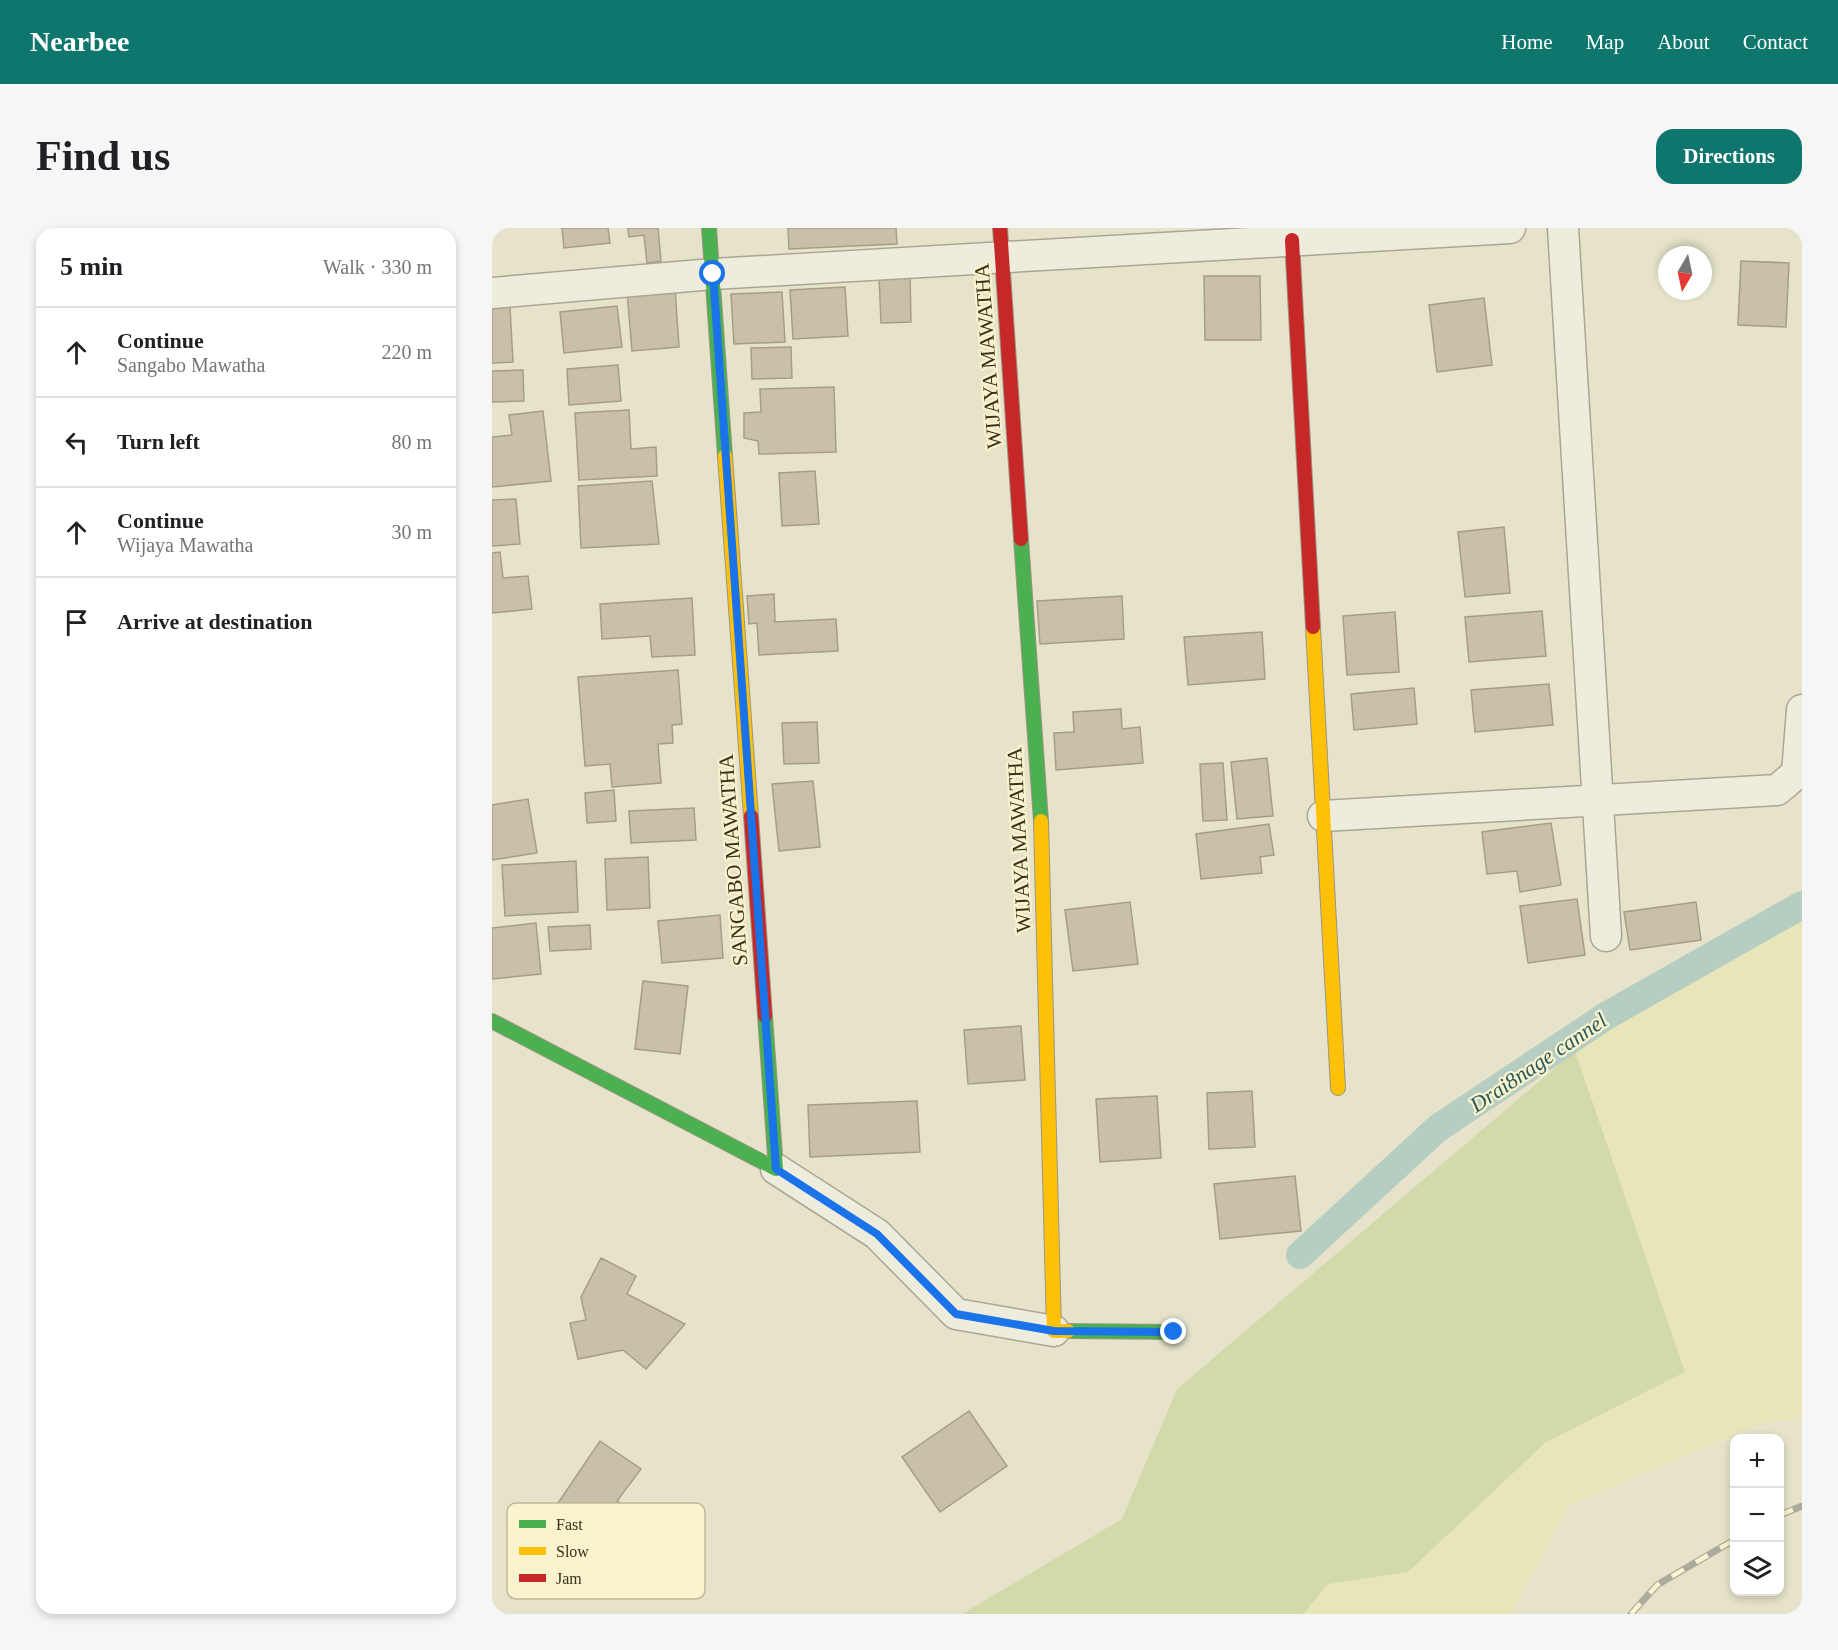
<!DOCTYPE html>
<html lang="en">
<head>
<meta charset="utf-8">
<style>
  body { margin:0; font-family:"Times New Roman",serif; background:#f6f6f6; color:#202124 }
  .controls { position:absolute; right:18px; bottom:18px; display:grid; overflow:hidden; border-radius:12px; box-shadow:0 3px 9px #0003 }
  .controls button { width:54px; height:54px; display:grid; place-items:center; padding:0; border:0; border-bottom:2px solid #e0e0e0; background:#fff; color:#202124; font:30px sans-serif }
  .compass { position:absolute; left:1166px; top:18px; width:54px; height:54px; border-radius:50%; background:#fff; box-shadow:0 3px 9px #0003; rotate:189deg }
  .stop { position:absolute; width:18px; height:18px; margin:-14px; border:4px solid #1a73e8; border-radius:50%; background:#fff }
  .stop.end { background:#1a73e8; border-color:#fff; box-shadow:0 2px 6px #0008 }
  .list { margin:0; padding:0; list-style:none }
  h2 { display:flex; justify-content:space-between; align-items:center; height:78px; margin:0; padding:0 24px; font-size:26px }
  h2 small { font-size:20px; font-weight:400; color:#757577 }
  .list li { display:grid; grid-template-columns:39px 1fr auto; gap:18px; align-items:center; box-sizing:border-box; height:90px; padding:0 24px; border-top:2px solid #e0e0e0 }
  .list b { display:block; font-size:22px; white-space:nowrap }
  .list p { margin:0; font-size:20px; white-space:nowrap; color:#757577 }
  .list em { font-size:20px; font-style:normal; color:#757577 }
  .icon { flex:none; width:33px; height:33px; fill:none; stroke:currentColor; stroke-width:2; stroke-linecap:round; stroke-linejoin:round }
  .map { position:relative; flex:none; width:1310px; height:1386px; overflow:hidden; border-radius:18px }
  header { display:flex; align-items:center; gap:36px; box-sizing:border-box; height:84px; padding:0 30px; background:#0f766e; color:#fff }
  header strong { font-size:28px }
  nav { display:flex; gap:33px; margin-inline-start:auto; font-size:21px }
  .intro { display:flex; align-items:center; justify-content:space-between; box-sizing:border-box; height:144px; padding:0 36px }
  h1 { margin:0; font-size:42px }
  .button { padding:15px 27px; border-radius:18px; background:#0f766e; color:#fff; font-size:21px; font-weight:700 }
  main { display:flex; gap:36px; padding:0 36px }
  aside { flex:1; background:#fff; border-radius:18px; box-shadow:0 3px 9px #0003 }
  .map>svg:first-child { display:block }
  .farmland { fill:#e8e6b8 }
  .green { fill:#d2daaa }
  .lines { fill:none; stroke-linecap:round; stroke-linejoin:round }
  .canal { stroke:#b6cdc2; stroke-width:28 }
  .building { fill:#cac0aa; stroke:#a69d89; stroke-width:1.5 }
  .street-casing { stroke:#aba694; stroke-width:33 }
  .fast-casing { stroke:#9b9584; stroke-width:16 }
  .slow-casing { stroke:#9b9584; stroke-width:16 }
  .jam-casing { stroke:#9b9584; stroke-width:16 }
  .street { stroke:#eeecdd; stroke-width:30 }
  .fast { stroke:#4caf50; stroke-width:14 }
  .slow { stroke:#ffc107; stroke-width:14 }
  .jam { stroke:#c62828; stroke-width:14 }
  .rail-casing { stroke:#adaa9d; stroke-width:7 }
  .rail { stroke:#f9f3ce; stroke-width:4.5; stroke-dasharray:14; stroke-linecap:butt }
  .route { stroke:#1a73e8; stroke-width:8 }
  .labels { text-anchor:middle; stroke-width:4.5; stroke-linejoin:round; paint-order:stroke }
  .street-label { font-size:21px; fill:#3b2f1b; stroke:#f9f3ce }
  .water-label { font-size:22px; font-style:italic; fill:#28585c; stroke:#f9f3ce }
  .key { fill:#f9f3ce; stroke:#c0b898; stroke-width:1.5 }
  .key-label { font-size:16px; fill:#3b2f1b }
</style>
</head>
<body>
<header>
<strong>Nearbee</strong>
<nav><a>Home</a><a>Map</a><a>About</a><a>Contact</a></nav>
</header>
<div class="intro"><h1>Find us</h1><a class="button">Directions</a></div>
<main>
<aside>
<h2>5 min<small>Walk · 330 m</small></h2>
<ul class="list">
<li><svg class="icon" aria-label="ahead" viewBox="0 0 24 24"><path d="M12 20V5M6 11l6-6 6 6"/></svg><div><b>Continue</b><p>Sangabo Mawatha</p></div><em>220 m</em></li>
<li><svg class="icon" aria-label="left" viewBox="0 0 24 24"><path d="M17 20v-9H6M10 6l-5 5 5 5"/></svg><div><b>Turn left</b></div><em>80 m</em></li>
<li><svg class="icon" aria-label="ahead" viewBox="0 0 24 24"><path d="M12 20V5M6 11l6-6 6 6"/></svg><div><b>Continue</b><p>Wijaya Mawatha</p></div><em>30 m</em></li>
<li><svg class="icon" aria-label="arrive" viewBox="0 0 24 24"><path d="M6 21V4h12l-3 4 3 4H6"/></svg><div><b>Arrive at destination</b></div></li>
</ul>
</aside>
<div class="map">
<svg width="1310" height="1386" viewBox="0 0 1310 1386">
  <rect width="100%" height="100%" fill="#e6e3ca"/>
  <path class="farmland" d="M 1310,682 L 1310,1189 L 1267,1196 L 1077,1277 L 1019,1386 L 811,1386 L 836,1356 L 916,1344 L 1054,1214 L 1193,1144 L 1083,823 L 1284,691 Z"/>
  <path class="green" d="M 1083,823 L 1193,1144 L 1054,1214 L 916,1344 L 836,1356 L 811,1386 L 470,1386 L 630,1291 L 685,1161 Z"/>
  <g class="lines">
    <path class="canal" d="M 808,1027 L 946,900 L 1114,788 L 1310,677"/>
  </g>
  <path class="building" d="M 70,0 L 116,0 L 118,15 L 72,20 Z
    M 136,0 L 166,0 L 169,33 L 155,35 L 152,7 L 137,9 Z
    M 296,0 L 404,0 L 405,16 L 297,21 Z
    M 1249,33 L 1297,35 L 1294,99 L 1246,97 Z
    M 418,47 L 419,94 L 389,95 L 387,48 Z
    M 712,48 L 768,48 L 769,112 L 713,112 Z
    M 353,59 L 356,108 L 301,111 L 298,62 Z
    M 183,60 L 187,119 L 140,123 L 135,64 Z
    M 290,64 L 293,114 L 242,116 L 239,66 Z
    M 992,70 L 1000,137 L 945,144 L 937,77 Z
    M 125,78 L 130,119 L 72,125 L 68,84 Z
    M 18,79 L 21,134 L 0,135 L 0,80 Z
    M 299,119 L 300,150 L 260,151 L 259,120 Z
    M 126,137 L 129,173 L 77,177 L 75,141 Z
    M 31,142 L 32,173 L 0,174 L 0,143 Z
    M 342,159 L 344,224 L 267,226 L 266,213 L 252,210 L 252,185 L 269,184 L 268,161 Z
    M 137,182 L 139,221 L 164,219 L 165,248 L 87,252 L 83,185 Z
    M 51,183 L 59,253 L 0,259 L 0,209 L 20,207 L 17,187 Z
    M 323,243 L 327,296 L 290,298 L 287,245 Z
    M 160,253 L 167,316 L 89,320 L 86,258 Z
    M 24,271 L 28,316 L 0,318 L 0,272 Z
    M 1012,299 L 1018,365 L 973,369 L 966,304 Z
    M 8,324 L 11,350 L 36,348 L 40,381 L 0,385 L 0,325 Z
    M 282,366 L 283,394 L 344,391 L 346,423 L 267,427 L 265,395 L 257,396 L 255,368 Z
    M 630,368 L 632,411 L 548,416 L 545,373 Z
    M 200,370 L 203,427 L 160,429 L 158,408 L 110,411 L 108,376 Z
    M 1050,383 L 1054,428 L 977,434 L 973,389 Z
    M 903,384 L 907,444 L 855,447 L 851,388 Z
    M 770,404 L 773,451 L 696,457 L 692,409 Z
    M 186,442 L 190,496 L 180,497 L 181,515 L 166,516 L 169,555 L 120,559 L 118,536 L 93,538 L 86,449 Z
    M 1057,456 L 1061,497 L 983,504 L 979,462 Z
    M 922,460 L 925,496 L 862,502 L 859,466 Z
    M 629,481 L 630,501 L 648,499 L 651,535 L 564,542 L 562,505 L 582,504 L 581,484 Z
    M 325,494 L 327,535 L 292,536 L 290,495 Z
    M 775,530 L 781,588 L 745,591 L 739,534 Z
    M 731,535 L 735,592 L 711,593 L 708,536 Z
    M 321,553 L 328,619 L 287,623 L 280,556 Z
    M 122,562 L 124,593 L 95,595 L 93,565 Z
    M 36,571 L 45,625 L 0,632 L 0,577 Z
    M 202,580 L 204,612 L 139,615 L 137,583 Z
    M 1059,595 L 1069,657 L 1028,664 L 1025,643 L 995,646 L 990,604 Z
    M 777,596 L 782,627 L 768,629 L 770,645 L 709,651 L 704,606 Z
    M 156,629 L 158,680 L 115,682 L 113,631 Z
    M 84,633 L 86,684 L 13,688 L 10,637 Z
    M 1085,671 L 1093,727 L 1036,735 L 1028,678 Z
    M 638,674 L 646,736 L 581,743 L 573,682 Z
    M 1204,674 L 1209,712 L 1138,722 L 1132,684 Z
    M 228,687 L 231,730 L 170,735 L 166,693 Z
    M 44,695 L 49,746 L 0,751 L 0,700 Z
    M 98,697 L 99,721 L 58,723 L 56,699 Z
    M 151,753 L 196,758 L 188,826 L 143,821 Z
    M 529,798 L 533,852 L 476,856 L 472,802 Z
    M 760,863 L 763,919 L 717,921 L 715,865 Z
    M 665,868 L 669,930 L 608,934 L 604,871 Z
    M 425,873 L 428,924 L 318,929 L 316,877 Z
    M 803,948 L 809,1003 L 728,1011 L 722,956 Z
    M 109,1030 L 144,1048 L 135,1066 L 193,1096 L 154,1141 L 131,1122 L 86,1131 L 78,1095 L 94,1092 L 89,1069 Z
    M 477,1183 L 515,1238 L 448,1284 L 410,1229 Z
    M 108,1213 L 149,1241 L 125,1273 L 159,1295 L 139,1327 L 64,1278 Z"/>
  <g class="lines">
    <defs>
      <path id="street" d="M 1071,0 L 1114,708
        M 0,65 L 221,46 L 1018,0
        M 831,588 L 1285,562 L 1305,545 L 1310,482
        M 284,941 L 385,1006 L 464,1086 L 562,1103"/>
      <path id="fast" d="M 217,0 L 233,228
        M 529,311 L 549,593
        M 0,793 L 284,941 L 273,788
        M 576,1103 L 682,1104"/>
      <path id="slow" d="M 233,228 L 259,588
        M 821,399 L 846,860
        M 549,593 L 562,1103 L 576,1103"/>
      <path id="jam" d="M 508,0 L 529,311
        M 800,12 L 821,399
        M 259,588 L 273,788"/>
    </defs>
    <use href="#street" class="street-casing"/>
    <use href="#fast" class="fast-casing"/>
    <use href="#slow" class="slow-casing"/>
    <use href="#jam" class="jam-casing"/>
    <use href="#street" class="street"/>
    <use href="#fast" class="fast"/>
    <use href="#slow" class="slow"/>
    <use href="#jam" class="jam"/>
    <defs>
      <path id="rail" d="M 1288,1287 L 1310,1278
        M 1139,1386 L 1165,1357 L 1242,1312"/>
    </defs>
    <use href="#rail" class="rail-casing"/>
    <use href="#rail" class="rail"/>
  </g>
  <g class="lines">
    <path class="route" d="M 221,46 L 284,941 L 385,1006 L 464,1086 L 562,1103 L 682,1104"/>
  </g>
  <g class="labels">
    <g class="street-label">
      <text transform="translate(496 128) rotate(-94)" y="7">WIJAYA MAWATHA</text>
      <text transform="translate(527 612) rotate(-93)" y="7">WIJAYA MAWATHA</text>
      <text transform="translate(241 632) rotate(-94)" y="7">SANGABO MAWATHA</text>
    </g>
    <g class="water-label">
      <text transform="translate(1046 834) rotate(-34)" y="8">Drai8nage cannel</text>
    </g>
  </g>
  <rect x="15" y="1275" width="198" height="96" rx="9" class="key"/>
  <rect x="27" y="1292" width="27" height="8" fill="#4caf50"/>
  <rect x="27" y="1319" width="27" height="8" fill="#ffc107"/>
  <rect x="27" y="1346" width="27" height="8" fill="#c62828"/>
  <g class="key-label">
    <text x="64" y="1302">Fast</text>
    <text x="64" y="1329">Slow</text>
    <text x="64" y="1356">Jam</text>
  </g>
</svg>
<div class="controls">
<button>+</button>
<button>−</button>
<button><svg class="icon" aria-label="layers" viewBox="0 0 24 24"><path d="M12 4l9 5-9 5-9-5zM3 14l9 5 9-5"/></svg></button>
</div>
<svg class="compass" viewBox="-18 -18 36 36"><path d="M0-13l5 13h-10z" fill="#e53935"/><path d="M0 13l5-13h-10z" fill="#757577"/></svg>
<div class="stop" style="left:221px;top:46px"></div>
<div class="stop end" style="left:682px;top:1104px"></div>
</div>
</main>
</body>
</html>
